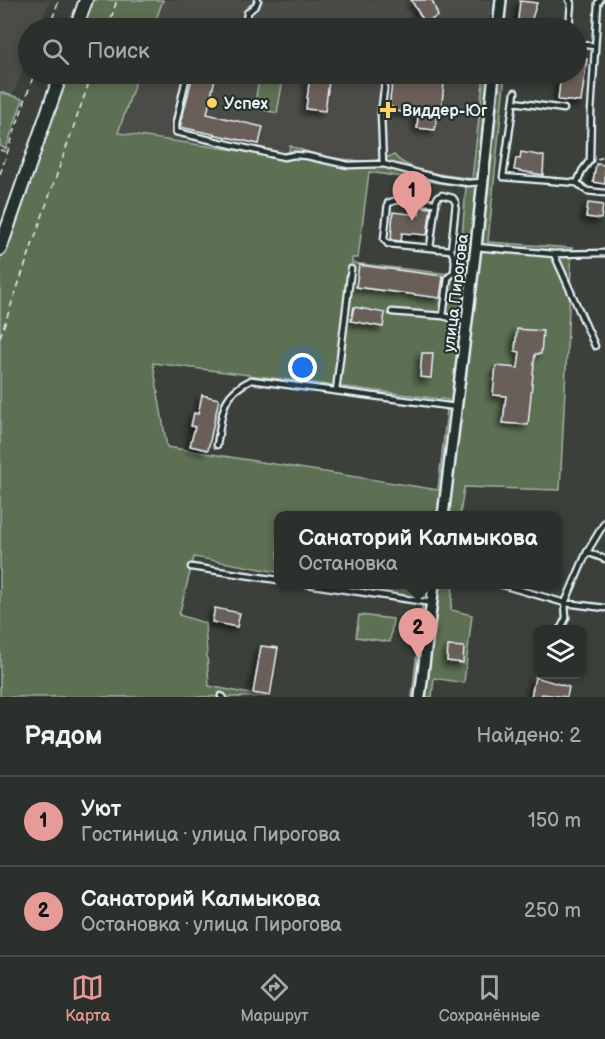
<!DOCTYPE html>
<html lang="ru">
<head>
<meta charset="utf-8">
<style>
  body { margin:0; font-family:"Balsamiq Sans",sans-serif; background:#343834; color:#f1f3f6 }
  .controls { position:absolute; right:18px; bottom:18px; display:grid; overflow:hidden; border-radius:12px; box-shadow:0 3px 9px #0003 }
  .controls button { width:54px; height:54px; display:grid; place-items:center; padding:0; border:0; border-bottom:2px solid #484b48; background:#2c302c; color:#f1f3f6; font:30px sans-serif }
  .you { position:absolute; left:303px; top:368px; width:21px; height:21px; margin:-15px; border:4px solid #fff; border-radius:50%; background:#1a73e8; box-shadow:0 0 0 9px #1a73e833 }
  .badge { display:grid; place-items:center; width:39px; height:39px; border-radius:50%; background:#e69b98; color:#111; font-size:20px; font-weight:700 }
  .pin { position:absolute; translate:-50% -50px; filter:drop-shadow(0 2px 3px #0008) }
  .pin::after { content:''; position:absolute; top:32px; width:21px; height:18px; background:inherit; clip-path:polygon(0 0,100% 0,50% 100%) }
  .popup { position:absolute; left:274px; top:511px; width:288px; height:78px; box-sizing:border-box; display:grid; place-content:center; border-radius:12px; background:#2c302c; filter:drop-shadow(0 2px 4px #0005); font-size:20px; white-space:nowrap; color:#a6a9a9 }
  .popup b { font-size:22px; color:#f1f3f6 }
  .popup::after { content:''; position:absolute; left:50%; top:100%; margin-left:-12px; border:12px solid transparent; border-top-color:#2c302c }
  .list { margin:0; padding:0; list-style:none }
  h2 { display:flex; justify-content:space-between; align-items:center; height:78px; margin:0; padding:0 24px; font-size:26px }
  h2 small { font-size:20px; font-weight:400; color:#a6a9a9 }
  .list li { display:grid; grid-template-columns:39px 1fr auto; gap:18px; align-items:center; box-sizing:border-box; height:90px; padding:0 24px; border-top:2px solid #484b48 }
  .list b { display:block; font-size:22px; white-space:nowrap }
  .list p { margin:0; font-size:20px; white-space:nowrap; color:#a6a9a9 }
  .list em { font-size:20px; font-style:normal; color:#a6a9a9 }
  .icon { flex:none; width:33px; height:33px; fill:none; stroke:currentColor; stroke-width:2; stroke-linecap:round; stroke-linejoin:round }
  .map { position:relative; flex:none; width:605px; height:697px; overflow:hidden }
  .search { position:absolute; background:#2c302c; box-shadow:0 3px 9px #0003; left:18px; right:18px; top:18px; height:66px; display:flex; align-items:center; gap:15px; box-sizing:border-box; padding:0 21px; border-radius:33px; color:#a6a9a9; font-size:22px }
  .sheet { height:258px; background:#2c302c }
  nav { display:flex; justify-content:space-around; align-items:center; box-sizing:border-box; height:84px; border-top:2px solid #484b48; background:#2c302c; font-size:16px; color:#a6a9a9 }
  nav a { display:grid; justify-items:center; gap:3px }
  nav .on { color:#e69b98 }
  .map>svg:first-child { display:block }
  .built { fill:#4c4c47 }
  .green { fill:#5d7053; stroke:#a2b0a6; stroke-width:1.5; fill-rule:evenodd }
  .building { fill:#6b5f58; stroke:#e8f1f8; stroke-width:1.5; filter:url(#shadow) }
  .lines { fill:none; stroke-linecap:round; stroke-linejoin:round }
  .lane-casing { stroke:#e8f1f8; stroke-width:9 }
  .street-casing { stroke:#e8f1f8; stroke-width:14 }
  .secondary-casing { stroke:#e8f1f8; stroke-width:16 }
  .path { stroke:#e8f1f8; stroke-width:1.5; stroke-dasharray:6 4.5; stroke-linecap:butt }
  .lane { stroke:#26332d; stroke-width:4.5 }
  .street { stroke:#26332d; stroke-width:9 }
  .secondary { stroke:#26332d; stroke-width:12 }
  .poi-dot { fill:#ffd166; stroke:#26332d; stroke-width:2 }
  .labels { text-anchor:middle; stroke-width:4.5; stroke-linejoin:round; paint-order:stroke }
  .poi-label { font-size:16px; font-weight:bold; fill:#e8f1f8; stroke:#26332d; text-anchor:start }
  .street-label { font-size:16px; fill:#e8f1f8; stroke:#26332d }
</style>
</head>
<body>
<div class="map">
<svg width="605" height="697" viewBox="0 0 605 697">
  <defs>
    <filter id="shadow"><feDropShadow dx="-4" dy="4" stdDeviation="3" flood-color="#0009"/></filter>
  </defs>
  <rect width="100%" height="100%" fill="#3b403a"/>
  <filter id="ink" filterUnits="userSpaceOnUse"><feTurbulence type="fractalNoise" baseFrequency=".0167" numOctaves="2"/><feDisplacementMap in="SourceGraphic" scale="12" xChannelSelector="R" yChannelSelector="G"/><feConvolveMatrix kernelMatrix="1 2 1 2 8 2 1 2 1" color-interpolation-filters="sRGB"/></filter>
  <g filter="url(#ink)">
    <path class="built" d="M 0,0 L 50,0 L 39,28 L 28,28 L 28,56 L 13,95 L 0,90 Z
      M 163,0 L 492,0 L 489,28 L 153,28 Z
      M 138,74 L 484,74 L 472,179 L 412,168 L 399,162 L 394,155 L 370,162 L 323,157 L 291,147 L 288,158 L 117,133 Z"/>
    <path class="green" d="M 86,0 L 163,0 L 153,28 L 76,28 Z
      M 61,74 L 138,74 L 118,133 L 288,158 L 290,146 L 323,157 L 370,162 L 394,155 C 408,173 450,175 472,179 L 484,74 L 505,74 L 488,242 L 572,248 L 560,490 L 464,487 L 460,515 L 278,516 L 278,572 L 194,557 L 179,615 L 205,623 L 209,686 L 266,697 L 0,697 L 0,249 ZM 369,172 L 466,187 L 459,275 L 352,263 L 352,258 L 358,258 ZM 153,363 L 448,400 L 438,490 L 167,447 Z
      M 260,74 L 284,74 L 277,113 L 254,108 Z
      M 0,92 L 23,99 L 6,149 L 0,146 Z
      M 345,585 L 453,585 L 451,610 L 472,615 L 464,683 L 434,678 L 432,697 L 412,697 L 423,599 Z
      M 359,615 L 393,619 L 390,642 L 356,637 Z"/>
    <path class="building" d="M 411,0 L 432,0 L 438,16 L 425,23 Z
      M 520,1 L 537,3 L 529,28 L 517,28 Z
      M 576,58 L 587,59 L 581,102 L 558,100 L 561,74 L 576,74 Z
      M 193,74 L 216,74 L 207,114 L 263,127 L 259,144 L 180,127 Z
      M 310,74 L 330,74 L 325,111 L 306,109 Z
      M 393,77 L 444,83 L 441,113 L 437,112 L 435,130 L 417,128 L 418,115 L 391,110 L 392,107 L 389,107 Z
      M 521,152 L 544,156 L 543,175 L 514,170 L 516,158 L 520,159 Z
      M 596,164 L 605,165 L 605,184 L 593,182 Z
      M 588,203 L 603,205 L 601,219 L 586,217 Z
      M 420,207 L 431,208 L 427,235 L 402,233 L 401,241 L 391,240 L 393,212 L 419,215 Z
      M 359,265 L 443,276 L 440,298 L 356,287 Z
      M 354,307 L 385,313 L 383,327 L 351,321 Z
      M 517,329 L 543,331 L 541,354 L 535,354 L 528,425 L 503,423 L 506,396 L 493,395 L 496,366 L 518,368 L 520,352 L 515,351 Z
      M 422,353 L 433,353 L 431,378 L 420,377 Z
      M 202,395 L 219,399 L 208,450 L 190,446 L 195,427 L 191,426 L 194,413 L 198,414 Z
      M 215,608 L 240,613 L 237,627 L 212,622 Z
      M 261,646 L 278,648 L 270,696 L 253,693 Z
      M 448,646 L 464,647 L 463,663 L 447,661 Z
      M 535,677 L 569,687 L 567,697 L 542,694 L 541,697 L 531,697 Z"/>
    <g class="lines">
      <defs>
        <path id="lane" d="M 245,28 L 247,13 L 256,5 L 258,0
          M 408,28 L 413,23
          M 569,28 L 571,3 L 569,0
          M 576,44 L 595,46
          M 187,74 L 176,123 L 176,132 L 284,157 L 294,155 L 307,156 L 348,165 L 383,164 L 441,179 L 468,183 L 483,182
          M 412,74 L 435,75
          M 515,92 L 503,177 L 577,183 L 587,191 L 605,193
          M 514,102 L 564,109
          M 383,164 L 381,114 L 386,74
          M 577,183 L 582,171 L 590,160 L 591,112 L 598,3 L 600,0
          M 436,203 L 397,200 L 388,203 L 384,239 L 388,244 L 451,250
          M 476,247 L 554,254 L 605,253
          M 430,248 L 436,201 L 438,197 L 442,195 L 453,198 L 456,203 L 451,250 L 455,260 L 454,272 L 448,278 L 443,316
          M 554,254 L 595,346
          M 392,312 L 443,316 L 466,322
          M 336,391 L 351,269
          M 217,445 C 223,413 219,396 251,380 L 456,407
          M 587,552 L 605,559
          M 191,567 L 278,580
          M 307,584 L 432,603
          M 499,584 L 565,603 L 605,608
          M 560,630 L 566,618 L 565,603 L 587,552 L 605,522
          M 221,696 L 223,697"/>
        <path id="street" d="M 498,28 L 501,0
          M 443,516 L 476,247 L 494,74
          M 420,697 L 434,584"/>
        <path id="secondary" d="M 76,28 L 86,0
          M 0,249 L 61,74"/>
      </defs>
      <use href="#lane" class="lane-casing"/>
      <use href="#street" class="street-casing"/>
      <use href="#secondary" class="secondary-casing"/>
      <path class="path" d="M 49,28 L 59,0
        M 108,28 L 117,0
        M 0,150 L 7,152
        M 597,159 L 605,157
        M 0,174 L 34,74
        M 0,337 L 92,74"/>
      <use href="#lane" class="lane"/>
      <use href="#street" class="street"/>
      <use href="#secondary" class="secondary"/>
    </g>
  </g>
  <g class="poi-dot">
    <circle cx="212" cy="103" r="6"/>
    <path d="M385 101h6v6h6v6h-6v6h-6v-6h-6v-6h6z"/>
  </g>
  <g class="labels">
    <g class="poi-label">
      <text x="224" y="109">Успех</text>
      <text x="402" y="116">Виддер-Юг</text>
    </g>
    <g class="street-label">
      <text transform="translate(455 293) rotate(-83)" y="6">улица Пирогова</text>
    </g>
  </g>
</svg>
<div class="controls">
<button><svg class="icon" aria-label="layers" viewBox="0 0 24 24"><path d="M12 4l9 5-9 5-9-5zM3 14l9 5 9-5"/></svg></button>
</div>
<div class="you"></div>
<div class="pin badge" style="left:412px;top:221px">1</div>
<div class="pin badge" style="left:418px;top:658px">2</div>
<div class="popup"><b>Санаторий Калмыкова</b>Остановка</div>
<div class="search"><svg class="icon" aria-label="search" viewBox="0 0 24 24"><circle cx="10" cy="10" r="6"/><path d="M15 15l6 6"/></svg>Поиск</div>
</div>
<section class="sheet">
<h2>Рядом<small>Найдено: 2</small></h2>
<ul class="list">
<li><span class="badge">1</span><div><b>Уют</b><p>Гостиница · улица Пирогова</p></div><em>150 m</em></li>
<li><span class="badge">2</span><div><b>Санаторий Калмыкова</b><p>Остановка · улица Пирогова</p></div><em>250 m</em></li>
</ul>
</section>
<nav>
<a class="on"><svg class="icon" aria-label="map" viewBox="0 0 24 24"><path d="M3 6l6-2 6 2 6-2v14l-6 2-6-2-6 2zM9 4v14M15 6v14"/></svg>Карта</a>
<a><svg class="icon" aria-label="directions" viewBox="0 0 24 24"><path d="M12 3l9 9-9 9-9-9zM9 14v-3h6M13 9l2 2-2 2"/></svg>Маршрут</a>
<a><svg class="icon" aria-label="saved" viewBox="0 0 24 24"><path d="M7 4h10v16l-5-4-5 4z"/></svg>Сохранённые</a>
</nav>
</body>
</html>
